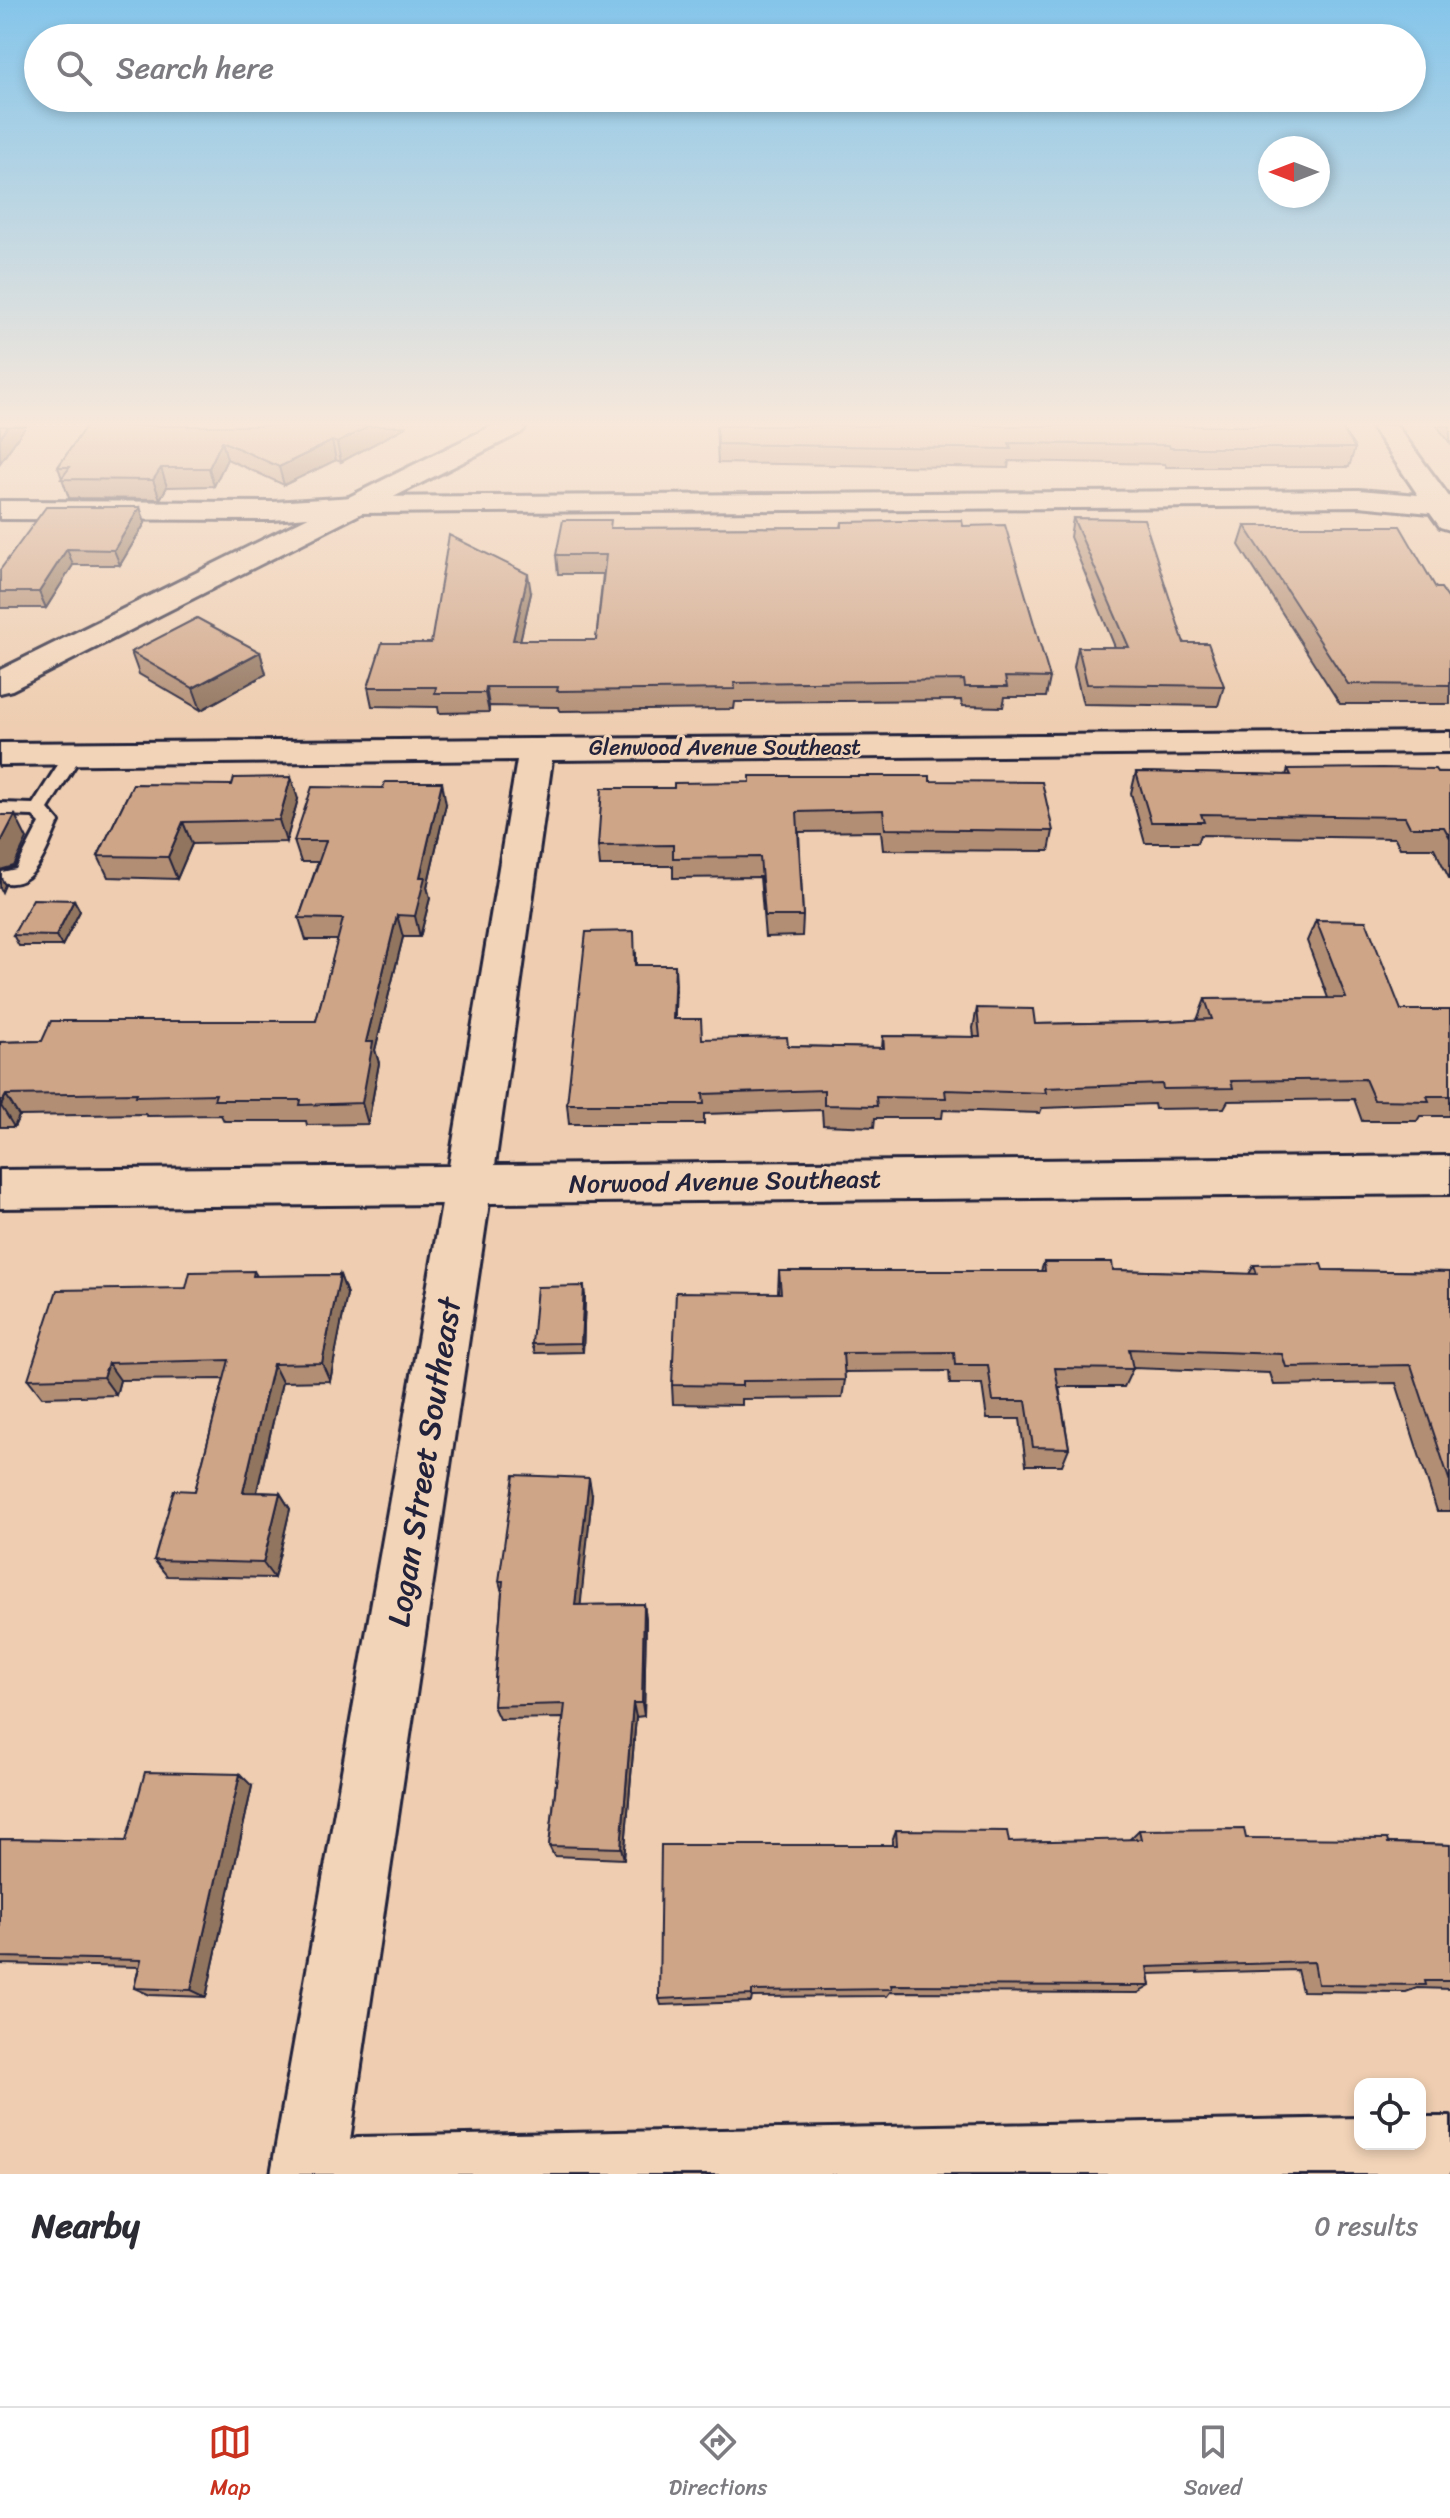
<!DOCTYPE html>
<html lang="en">
<head>
<meta charset="utf-8">
<style>
  body { margin:0; font-family:Sriracha,sans-serif; background:#f7f7f7; color:#2b2b33 }
  .controls { position:absolute; right:24px; bottom:24px; display:grid; overflow:hidden; border-radius:16px; box-shadow:0 4px 12px #0003 }
  .controls button { width:72px; height:72px; display:grid; place-items:center; padding:0; border:0; border-bottom:2px solid #e1e1e2; background:#fff; color:#2b2b33; font:40px sans-serif }
  .compass { position:absolute; left:1258px; top:136px; width:72px; height:72px; border-radius:50%; background:#fff; box-shadow:0 4px 12px #0003; rotate:270deg }
  .list { margin:0; padding:0; list-style:none }
  h2 { display:flex; justify-content:space-between; align-items:center; height:104px; margin:0; padding:0 32px; font-size:34px }
  h2 small { font-size:26px; font-weight:400; color:#7c7c81 }
  .icon { flex:none; width:44px; height:44px; fill:none; stroke:currentColor; stroke-width:2; stroke-linecap:round; stroke-linejoin:round }
  .map { position:relative; flex:none; width:1450px; height:2174px; overflow:hidden }
  .search { position:absolute; background:#fff; box-shadow:0 4px 12px #0003; left:24px; right:24px; top:24px; height:88px; display:flex; align-items:center; gap:20px; box-sizing:border-box; padding:0 28px; border-radius:44px; color:#7c7c81; font-size:30px }
  .sheet { height:232px; background:#fff }
  nav { display:flex; justify-content:space-around; align-items:center; box-sizing:border-box; height:112px; border-top:2px solid #e1e1e2; background:#fff; font-size:22px; color:#7c7c81 }
  nav a { display:grid; justify-items:center; gap:4px }
  nav .on { color:#c8321e }
  .map>svg:first-child { display:block }
  .lines { fill:none; stroke-linecap:round; stroke-linejoin:round }
  .service-casing { stroke:#22223b; stroke-width:6 }
  .minor-casing { stroke:#22223b; stroke-width:6 }
  .secondary-casing { stroke:#22223b; stroke-width:6 }
  .service { fill:#f2d4b8; fill-rule:evenodd }
  .minor { fill:#f2d4b8; fill-rule:evenodd }
  .secondary { fill:#f2d4b8; fill-rule:evenodd }
  .wall { fill:#b28e75; stroke:#22223b; stroke-width:2 }
  .shaded-wall { fill:#91745f; stroke:#22223b; stroke-width:2 }
  .building { fill:#cfa588; stroke:#22223b; stroke-width:2 }
  .labels { text-anchor:middle; stroke-width:6; stroke-linejoin:round; paint-order:stroke }
  .far-street-label { font-size:22px; fill:#22223b; stroke:#f2d4b8 }
  .street-label { font-size:26px; fill:#22223b; stroke:#f2d4b8 }
  .near-street-label { font-size:32px; fill:#22223b; stroke:#f2d4b8 }
</style>
</head>
<body>
<div class="map">
<svg width="1450" height="2174" viewBox="0 0 1450 2174">
  <rect width="100%" height="100%" fill="#eecdb0"/>
  <filter id="ink" filterUnits="userSpaceOnUse"><feTurbulence type="fractalNoise" baseFrequency=".0125" numOctaves="2"/><feDisplacementMap in="SourceGraphic" scale="16" xChannelSelector="R" yChannelSelector="G"/><feConvolveMatrix kernelMatrix="1 2 1 2 8 2 1 2 1" color-interpolation-filters="sRGB"/></filter>
  <g filter="url(#ink)">
    <g class="lines">
      <defs>
        <path id="service" d="M 74,748 L 83,753 L 48,809 L 59,822 C 47,846 36,891 2,882 L 2,872 L 16,869 L 40,823 L 33,816 L 0,815 L 0,803 L 33,804 L 68,749 Z"/>
        <path id="minor" d="M 1371,426 L 1397,426 L 1450,498 L 1450,530 L 1440,527 L 1430,513 L 1359,506 L 354,513 L 273,520 L 0,519 L 0,501 L 273,502 L 354,497 L 1359,490 L 1418,495 Z
          M 1450,732 L 1450,752 L 552,760 L 495,1165 L 1450,1156 L 1450,1194 L 489,1203 L 350,2140 L 357,2137 L 1360,2118 L 1360,2144 L 1420,2144 L 1420,2117 L 1450,2117 L 1450,2174 L 271,2174 L 442,1204 L 0,1208 L 0,1170 L 449,1166 L 517,760 L 0,765 L 0,743 Z"/>
        <path id="secondary" d="M 492,426 L 526,426 L 522,432 L 12,690 L 0,693 L 0,670 Z"/>
      </defs>
      <use href="#service" class="service-casing"/>
      <use href="#minor" class="minor-casing"/>
      <use href="#secondary" class="secondary-casing"/>
      <use href="#service" class="service"/>
      <use href="#minor" class="minor"/>
      <use href="#secondary" class="secondary"/>
    </g>
    <path class="wall" d="M 86,426 L 407,426 L 341,462 L 336,460 L 284,485 L 227,459 L 214,486 L 167,487 L 160,499 L 69,498 L 58,467 Z
      M 716,426 L 1340,426 L 1355,448 L 1349,467 L 1166,467 L 1165,464 L 1009,461 L 1008,468 L 718,463 Z
      M 1437,426 L 1450,426 L 1450,443 Z
      M 140,507 L 145,523 L 120,565 L 73,565 L 46,608 L 0,608 L 0,570 Z
      M 1073,518 L 1224,686 L 1218,706 L 1083,704 L 1074,667 L 1078,647 L 1115,647 L 1070,537 Z
      M 842,522 L 963,526 L 1050,678 L 1046,697 L 1005,697 L 1003,707 L 962,706 L 961,700 L 735,702 L 734,709 L 560,711 L 559,707 L 489,706 L 489,712 L 439,713 L 438,707 L 372,706 L 368,687 L 431,643 L 531,593 L 520,640 L 596,640 L 603,574 L 558,574 L 556,555 L 612,528 L 841,527 Z
      M 1245,526 L 1436,588 L 1450,601 L 1450,704 L 1340,704 L 1239,545 Z
      M 131,652 L 260,652 L 266,674 L 201,710 L 139,674 Z
      M 1288,769 L 1450,772 L 1450,880 L 1434,848 L 1400,848 L 1395,838 L 1200,835 L 1197,843 L 1145,843 L 1131,793 L 1136,772 L 1286,775 Z
      M 930,781 L 1053,831 L 1049,851 L 883,850 L 881,831 L 799,832 L 803,916 L 802,936 L 765,937 L 760,877 L 673,878 L 673,866 L 600,866 L 598,846 L 674,788 Z
      M 133,784 L 298,799 L 286,842 L 192,844 L 177,879 L 108,877 L 98,856 Z
      M 446,804 L 427,887 L 430,898 L 420,937 L 403,937 L 375,1050 L 379,1063 L 368,1124 L 307,1125 L 306,1121 L 224,1121 L 221,1115 L 147,1116 L 145,1114 L 19,1116 L 14,1127 L 0,1127 L 0,1042 L 42,1041 L 316,1021 L 338,940 L 306,940 L 299,918 L 318,862 L 301,862 L 294,841 Z
      M 74,900 L 80,911 L 62,946 L 19,946 L 13,935 Z
      M 1316,920 L 1401,1010 L 1450,1010 L 1450,1116 L 1420,1116 L 1417,1121 L 1362,1121 L 1354,1099 L 1228,1101 L 1224,1108 L 1155,1109 L 1154,1104 L 1042,1108 L 1040,1113 L 943,1110 L 942,1118 L 875,1118 L 874,1127 L 823,1125 L 822,1110 L 704,1114 L 704,1124 L 569,1124 L 567,1104 L 636,952 L 636,965 L 675,965 L 675,1019 L 702,1039 L 788,1046 L 882,1048 L 883,1036 L 974,1037 L 973,1028 L 977,1008 L 1035,1024 L 1144,1022 L 1197,1020 L 1205,999 L 1328,998 L 1307,941 Z
      M 1044,1262 L 1113,1270 L 1249,1274 L 1254,1265 L 1323,1270 L 1450,1272 L 1450,1511 L 1437,1511 L 1396,1383 L 1274,1385 L 1270,1373 L 1133,1368 L 1124,1387 L 1059,1387 L 1069,1448 L 1062,1465 L 1026,1465 L 1020,1419 L 987,1419 L 982,1384 L 950,1384 L 949,1371 L 844,1372 L 845,1380 L 842,1398 L 742,1399 L 742,1405 L 673,1404 L 672,1385 L 778,1293 L 779,1271 L 1041,1271 Z
      M 254,1271 L 257,1276 L 340,1275 L 347,1294 L 330,1381 L 282,1382 L 257,1492 L 280,1493 L 290,1509 L 274,1578 L 167,1576 L 154,1560 L 195,1491 L 224,1379 L 120,1380 L 116,1395 L 42,1397 L 28,1379 L 186,1288 Z
      M 585,1296 L 583,1352 L 535,1353 L 532,1344 Z
      M 592,1495 L 580,1605 L 644,1604 L 646,1619 L 644,1716 L 636,1717 L 624,1859 L 554,1856 L 549,1846 L 563,1718 L 499,1719 L 493,1706 L 502,1592 L 499,1581 Z
      M 252,1786 L 206,1997 L 150,1995 L 134,1988 L 139,1967 L 0,1964 L 0,1839 L 126,1841 Z
      M 896,1830 L 1009,1842 L 1129,1840 L 1139,1830 L 1246,1838 L 1450,1845 L 1450,1989 L 1417,1988 L 1406,1992 L 1302,1991 L 1297,1970 L 1148,1974 L 1150,1986 L 1138,1993 L 890,1992 L 887,1996 L 752,1997 L 751,2002 L 661,2005 L 659,1999 L 892,1845 L 892,1841 Z"/>
    <path class="shaded-wall" d="M 8,426 L 26,426 L 0,463 L 0,438 Z
      M 369,426 L 407,426 L 341,462 L 337,443 Z
      M 222,441 L 227,459 L 214,486 L 209,468 Z
      M 332,441 L 336,460 L 284,485 L 279,467 Z
      M 161,468 L 167,487 L 160,499 L 153,480 Z
      M 140,507 L 145,523 L 120,565 L 114,550 Z
      M 67,549 L 73,565 L 46,608 L 39,592 Z
      M 528,574 L 531,593 L 516,659 L 513,640 Z
      M 260,652 L 266,674 L 201,710 L 193,688 Z
      M 486,687 L 489,706 L 489,712 L 485,693 Z
      M 291,777 L 298,799 L 286,842 L 279,820 Z
      M 442,782 L 446,804 L 427,887 L 430,898 L 420,937 L 415,916 L 420,877 Z
      M 15,815 L 27,839 L 14,866 L 0,870 L 0,843 Z
      M 183,822 L 192,844 L 177,879 L 168,857 Z
      M 0,876 L 5,885 L 2,892 L 0,888 Z
      M 74,900 L 80,911 L 62,946 L 56,936 Z
      M 397,915 L 403,937 L 375,1050 L 379,1063 L 368,1124 L 362,1103 L 366,1042 Z
      M 675,965 L 676,985 L 674,1040 L 673,1019 Z
      M 6,1095 L 19,1116 L 14,1127 L 1,1106 Z
      M 340,1275 L 347,1294 L 330,1381 L 322,1363 Z
      M 584,1286 L 585,1296 L 583,1352 L 581,1343 Z
      M 108,1363 L 120,1380 L 116,1395 L 103,1377 Z
      M 273,1364 L 282,1382 L 253,1508 L 243,1492 Z
      M 589,1478 L 592,1495 L 579,1620 L 575,1605 Z
      M 280,1493 L 290,1509 L 274,1578 L 263,1563 Z
      M 644,1604 L 646,1619 L 644,1716 L 642,1703 Z
      M 633,1703 L 636,1717 L 624,1859 L 621,1848 Z
      M 240,1774 L 252,1786 L 206,1997 L 191,1990 Z"/>
    <path class="building" d="M 0,426 L 8,426 L 0,438 Z
      M 86,426 L 369,426 L 337,443 L 332,441 L 279,467 L 222,441 L 209,468 L 161,468 L 153,480 L 61,479 L 70,467 L 58,467 Z
      M 717,426 L 1340,426 L 1355,448 L 1170,448 L 1169,445 L 1009,443 L 1011,449 L 718,444 Z
      M 46,507 L 140,507 L 114,550 L 67,549 L 39,592 L 0,592 L 0,570 Z
      M 1073,518 L 1144,519 L 1184,643 L 1208,643 L 1224,686 L 1087,684 L 1078,647 L 1129,647 Z
      M 563,520 L 611,520 L 610,528 L 842,527 L 842,522 L 962,520 L 963,526 L 1005,525 L 1050,678 L 1005,677 L 1007,687 L 965,687 L 964,680 L 734,683 L 735,689 L 557,691 L 558,687 L 486,687 L 485,693 L 435,693 L 436,687 L 368,687 L 382,643 L 431,643 L 449,535 L 528,574 L 513,640 L 596,640 L 606,555 L 556,555 Z
      M 1245,526 L 1400,526 L 1436,588 L 1441,588 L 1450,601 L 1450,685 L 1348,684 Z
      M 197,618 L 260,652 L 193,688 L 131,652 Z
      M 1382,768 L 1435,769 L 1437,772 L 1450,772 L 1450,838 L 1444,827 L 1410,827 L 1405,817 L 1201,814 L 1204,822 L 1151,822 L 1136,772 L 1291,775 L 1288,769 Z
      M 750,776 L 930,776 L 930,781 L 1042,782 L 1053,831 L 885,829 L 883,810 L 797,812 L 803,916 L 765,916 L 760,857 L 673,858 L 673,845 L 598,846 L 602,788 L 674,788 L 674,783 L 750,782 Z
      M 291,777 L 279,820 L 183,822 L 168,857 L 98,856 L 133,784 L 232,785 L 234,778 Z
      M 385,782 L 442,782 L 420,877 L 425,877 L 415,916 L 397,915 L 366,1042 L 373,1042 L 362,1103 L 300,1105 L 301,1100 L 214,1100 L 216,1094 L 136,1096 L 137,1093 L 6,1095 L 0,1106 L 0,1042 L 42,1041 L 51,1021 L 316,1021 L 343,919 L 299,918 L 326,841 L 294,841 L 312,787 L 383,788 Z
      M 0,815 L 15,815 L 1,842 L 0,843 Z
      M 33,899 L 74,900 L 56,936 L 13,935 Z
      M 1316,920 L 1366,921 L 1401,1010 L 1450,1010 L 1450,1096 L 1427,1096 L 1429,1101 L 1374,1100 L 1365,1079 L 1231,1081 L 1233,1088 L 1163,1089 L 1162,1084 L 1045,1088 L 1046,1093 L 945,1090 L 946,1098 L 876,1097 L 877,1106 L 824,1105 L 824,1090 L 703,1094 L 704,1104 L 567,1104 L 586,932 L 634,931 L 635,965 L 675,965 L 673,1019 L 701,1019 L 702,1039 L 787,1037 L 788,1046 L 884,1048 L 883,1036 L 980,1037 L 977,1008 L 1033,1009 L 1035,1024 L 1144,1022 L 1212,1019 L 1205,999 L 1346,998 Z
      M 1044,1262 L 1112,1262 L 1113,1270 L 1257,1274 L 1254,1265 L 1321,1264 L 1323,1270 L 1450,1272 L 1450,1482 L 1411,1365 L 1286,1367 L 1282,1354 L 1129,1349 L 1133,1369 L 1055,1368 L 1069,1448 L 1033,1447 L 1026,1401 L 993,1401 L 988,1365 L 955,1365 L 954,1352 L 843,1353 L 845,1380 L 742,1381 L 742,1386 L 672,1385 L 676,1292 L 781,1293 L 779,1271 L 1045,1271 Z
      M 254,1271 L 253,1276 L 340,1275 L 322,1363 L 273,1364 L 243,1492 L 280,1493 L 263,1563 L 154,1560 L 174,1490 L 195,1491 L 229,1360 L 108,1363 L 103,1377 L 28,1379 L 57,1290 L 186,1288 L 190,1272 Z
      M 584,1286 L 581,1343 L 532,1344 L 537,1287 Z
      M 514,1475 L 589,1478 L 575,1605 L 644,1604 L 642,1703 L 633,1703 L 621,1848 L 549,1846 L 565,1704 L 493,1706 L 503,1581 L 499,1581 Z
      M 145,1772 L 240,1774 L 191,1990 L 134,1988 L 141,1960 L 0,1957 L 0,1839 L 126,1841 Z
      M 1244,1829 L 1246,1838 L 1387,1839 L 1388,1843 L 1450,1845 L 1450,1981 L 1425,1981 L 1426,1985 L 1318,1984 L 1314,1962 L 1147,1967 L 1150,1986 L 891,1985 L 892,1989 L 752,1991 L 752,1995 L 659,1999 L 661,1845 L 897,1845 L 896,1830 L 1007,1831 L 1009,1842 L 1141,1839 L 1139,1830 Z"/>
  </g>
  <linearGradient id="sky" x2="0" y2="1"><stop stop-color="#85c5ea"/><stop offset="0.58" stop-color="#f7e8db"/><stop offset="1" stop-color="#f7e8db" stop-opacity="0"/></linearGradient>
  <rect width="1450" height="730" fill="url(#sky)"/>
  <g class="labels">
    <g class="far-street-label">
      <text x="725" y="755">Glenwood Avenue Southeast</text>
    </g>
    <g class="street-label">
      <text transform="translate(725 1181) rotate(-1)" y="9">Norwood Avenue Southeast</text>
    </g>
    <g class="near-street-label">
      <text transform="translate(424 1462) rotate(-81)" y="11">Logan Street Southeast</text>
    </g>
  </g>
</svg>
<div class="controls">
<button><svg class="icon" aria-label="locate" viewBox="0 0 24 24"><circle cx="12" cy="12" r="6"/><path d="M12 2v4M12 18v4M2 12h4M18 12h4"/></svg></button>
</div>
<svg class="compass" viewBox="-18 -18 36 36"><path d="M0-13l5 13h-10z" fill="#e53935"/><path d="M0 13l5-13h-10z" fill="#7c7c81"/></svg>
<div class="search"><svg class="icon" aria-label="search" viewBox="0 0 24 24"><circle cx="10" cy="10" r="6"/><path d="M15 15l6 6"/></svg>Search here</div>
</div>
<section class="sheet">
<h2>Nearby<small>0 results</small></h2>
<ul class="list">
</ul>
</section>
<nav>
<a class="on"><svg class="icon" aria-label="map" viewBox="0 0 24 24"><path d="M3 6l6-2 6 2 6-2v14l-6 2-6-2-6 2zM9 4v14M15 6v14"/></svg>Map</a>
<a><svg class="icon" aria-label="directions" viewBox="0 0 24 24"><path d="M12 3l9 9-9 9-9-9zM9 14v-3h6M13 9l2 2-2 2"/></svg>Directions</a>
<a><svg class="icon" aria-label="saved" viewBox="0 0 24 24"><path d="M7 4h10v16l-5-4-5 4z"/></svg>Saved</a>
</nav>
</body>
</html>
